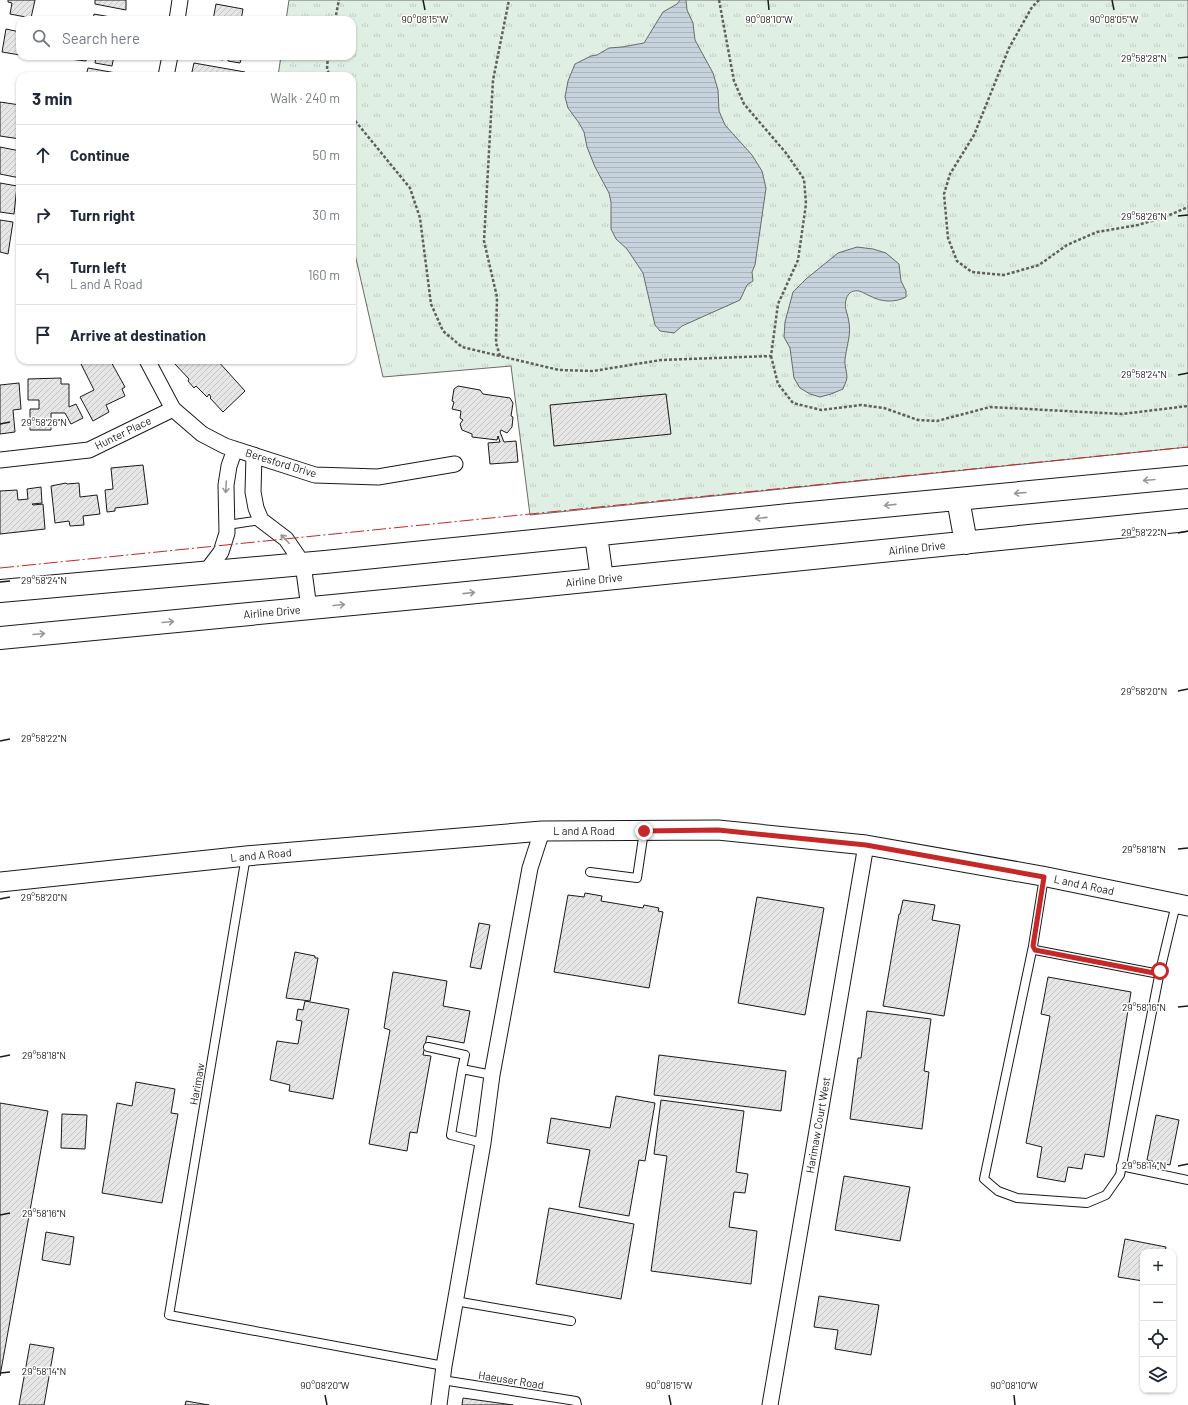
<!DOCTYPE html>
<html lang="en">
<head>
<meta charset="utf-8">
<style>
  body { margin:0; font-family:Barlow,sans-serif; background:#f6f6f7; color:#1f2937 }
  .controls { position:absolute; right:12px; bottom:12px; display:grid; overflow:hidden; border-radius:8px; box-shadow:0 1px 3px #0004 }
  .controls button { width:36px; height:36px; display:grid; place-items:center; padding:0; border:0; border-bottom:1px solid #e0e1e3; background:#fff; color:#1f2937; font:20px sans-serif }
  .stop { position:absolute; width:12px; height:12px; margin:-9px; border:3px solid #c62828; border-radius:50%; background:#fff }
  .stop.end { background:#c62828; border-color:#fff; box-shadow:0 1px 4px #0008 }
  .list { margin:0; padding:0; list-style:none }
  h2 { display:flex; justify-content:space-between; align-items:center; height:52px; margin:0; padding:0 16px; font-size:17px }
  h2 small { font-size:13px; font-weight:400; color:#747a83 }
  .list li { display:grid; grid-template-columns:26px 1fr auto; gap:12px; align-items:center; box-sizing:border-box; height:60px; padding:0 16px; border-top:1px solid #e0e1e3 }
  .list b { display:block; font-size:15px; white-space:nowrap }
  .list p { margin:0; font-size:13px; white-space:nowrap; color:#747a83 }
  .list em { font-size:13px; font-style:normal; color:#747a83 }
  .icon { flex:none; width:22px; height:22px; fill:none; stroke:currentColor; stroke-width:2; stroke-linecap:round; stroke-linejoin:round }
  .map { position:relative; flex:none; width:1188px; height:1405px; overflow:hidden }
  .search { position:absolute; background:#fff; box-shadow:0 1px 3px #0004; left:16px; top:16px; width:340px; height:44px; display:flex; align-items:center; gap:10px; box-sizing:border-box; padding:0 14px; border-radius:12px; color:#747a83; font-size:15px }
  .panel { position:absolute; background:#fff; box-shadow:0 1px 3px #0004; left:16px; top:72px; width:340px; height:292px; border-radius:12px }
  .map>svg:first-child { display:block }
  .grass { fill:url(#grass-tufts); stroke:#6a6a6a }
  .water { fill:url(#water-rules); stroke:#6a6a6a }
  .building { fill:url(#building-hatch); stroke:#1a1a1a }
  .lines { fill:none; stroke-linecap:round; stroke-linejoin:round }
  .service-casing { stroke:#1a1a1a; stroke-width:10 }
  .minor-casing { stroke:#1a1a1a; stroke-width:17 }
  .tertiary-casing { stroke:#1a1a1a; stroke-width:21 }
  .trunk-casing { stroke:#1a1a1a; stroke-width:24 }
  .path { stroke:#5f5f5f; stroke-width:2.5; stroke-dasharray:3 2; stroke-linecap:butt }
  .service { stroke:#fff; stroke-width:8 }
  .minor { stroke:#fff; stroke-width:15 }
  .tertiary { stroke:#fff; stroke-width:19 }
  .trunk { stroke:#fff; stroke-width:22 }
  .power { stroke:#c62828; stroke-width:1; stroke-dasharray:14 3 2 3; stroke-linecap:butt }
  .oneway { stroke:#989898 }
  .route { stroke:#c62828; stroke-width:5 }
  .ticks { fill:none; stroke:#1a1a1a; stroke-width:1.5 }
  .labels { text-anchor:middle; stroke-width:3; stroke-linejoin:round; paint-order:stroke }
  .street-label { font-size:11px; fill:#1a1a1a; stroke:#fff }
  .ticks-label { font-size:10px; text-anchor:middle; fill:#1a1a1a; stroke:#fff; stroke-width:3; stroke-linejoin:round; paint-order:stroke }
</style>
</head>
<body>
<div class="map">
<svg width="1188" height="1405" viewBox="0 0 1188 1405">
  <defs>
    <pattern id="grass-tufts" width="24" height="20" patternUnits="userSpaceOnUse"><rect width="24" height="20" fill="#e0efe3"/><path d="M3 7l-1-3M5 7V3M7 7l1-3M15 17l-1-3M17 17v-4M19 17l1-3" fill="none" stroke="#c0ccc2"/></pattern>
    <pattern id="water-rules" width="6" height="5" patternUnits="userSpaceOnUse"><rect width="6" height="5" fill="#c6d2dc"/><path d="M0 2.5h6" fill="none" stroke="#aab4bc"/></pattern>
    <pattern id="building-hatch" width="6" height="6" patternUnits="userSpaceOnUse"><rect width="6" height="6" fill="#e6e6e6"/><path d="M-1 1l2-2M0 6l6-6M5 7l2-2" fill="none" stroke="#c5c5c5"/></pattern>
  </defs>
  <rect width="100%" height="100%" fill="#fff"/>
  <path class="grass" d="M 289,0 L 1188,0 L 1188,447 L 530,515 L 511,366 L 383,377 L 352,241 L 352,76 L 278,76 L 281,56 L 352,56 L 352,20 L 286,20 Z"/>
  <path class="water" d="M 680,0 L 686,0 L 687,10 L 693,23 L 695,40 L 713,73 L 718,90 L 719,111 L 725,125 L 752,155 L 762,171 L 766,188 L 755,265 L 752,272 L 753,281 L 747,285 L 740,300 L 682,326 L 674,333 L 660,331 L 655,325 L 643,273 L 627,249 L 616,239 L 611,229 L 611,202 L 609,193 L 595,167 L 587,147 L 584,132 L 579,123 L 568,108 L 565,97 L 568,81 L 575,64 L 591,56 L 597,55 L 602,52 L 609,48 L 622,47 L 644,43 L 663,12 L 677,4 Z
    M 857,247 L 873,249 L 886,253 L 899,264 L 901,281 L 906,291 L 906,297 C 895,303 881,302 870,296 C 867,295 863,292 859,291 C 847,289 844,301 846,310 C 853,332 848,338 845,359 C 844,365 847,371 847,377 C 847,381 844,385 843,389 L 831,394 L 820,397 L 810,394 L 800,388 L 794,378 L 790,348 L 784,337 L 785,322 L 793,292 L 806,279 L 838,253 Z"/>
  <path class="building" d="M 8,0 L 35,0 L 31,18 L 10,14 L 12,3 L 8,2 Z
    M 95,0 L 126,0 L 126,10 L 95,4 Z
    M 216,4 L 243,9 L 241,20 L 213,20 Z
    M 94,14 L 127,20 L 93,20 Z
    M 6,29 L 20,32 L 20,55 L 2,52 Z
    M 69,56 L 87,56 L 86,61 L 69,59 Z
    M 96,56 L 114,56 L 112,66 L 95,63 Z
    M 200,56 L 242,56 L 240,63 L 228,61 L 228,58 L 223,57 L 223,60 Z
    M 194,63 L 245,72 L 244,76 L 191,76 Z
    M 88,68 L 133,76 L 86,76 Z
    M 0,102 L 20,105 L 20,139 L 0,136 Z
    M 0,147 L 20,151 L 20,178 L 0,174 Z
    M 0,183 L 17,186 L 14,214 L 0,212 Z
    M 0,220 L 13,222 L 8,254 L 0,252 Z
    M 89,360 L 110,360 L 125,387 L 122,389 L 125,396 L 106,405 L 109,412 L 93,421 L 80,397 L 94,390 L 81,364 Z
    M 177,360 L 217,360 L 245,391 L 223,412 L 210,398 L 211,397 L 209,394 L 207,397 L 196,386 L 194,388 L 188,381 L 189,379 L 174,363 Z
    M 61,378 L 61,384 L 69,384 L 69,407 L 76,404 L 83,418 L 71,424 L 65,413 L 51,413 L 51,430 L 30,430 L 30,409 L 39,409 L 39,400 L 28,400 L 28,379 Z
    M 19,383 L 21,409 L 13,410 L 15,432 L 0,434 L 0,385 Z
    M 458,386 L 480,390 L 483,394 L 510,398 L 513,403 L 511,416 L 513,417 L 512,427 L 507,433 L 501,430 L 500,432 L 504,442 L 516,441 L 518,462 L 490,464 L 488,443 L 500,442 L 498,436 L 497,440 L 472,437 L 472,434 L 462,430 L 460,424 L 463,420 L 460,418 L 461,411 L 452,409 L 454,402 L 452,401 L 454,389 Z
    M 666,394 L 671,434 L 554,446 L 550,405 Z
    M 143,465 L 148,504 L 115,508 L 115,511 L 107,512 L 105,490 L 113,489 L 111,468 Z
    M 66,483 L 67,484 L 79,483 L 80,497 L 97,495 L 100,514 L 83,516 L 84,525 L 70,526 L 69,521 L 55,523 L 51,486 Z
    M 41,487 L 42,503 L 32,504 L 33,505 L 43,504 L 45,529 L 0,534 L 0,491 L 17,490 L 18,500 L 28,499 L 27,489 Z
    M 585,893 L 602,896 L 601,901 L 643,908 L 644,905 L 659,908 L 658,911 L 663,912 L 649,988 L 554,972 L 568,895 L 584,897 Z
    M 757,897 L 824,908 L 805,1015 L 738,1003 Z
    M 903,900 L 935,905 L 932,920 L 960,925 L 944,1016 L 883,1006 L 899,914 L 900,914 Z
    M 479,923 L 490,925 L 481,969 L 470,967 Z
    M 295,952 L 315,956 L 315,958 L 318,958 L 310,1001 L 286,998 Z
    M 393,972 L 447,981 L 443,1006 L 470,1011 L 464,1043 L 427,1036 L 423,1055 L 431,1056 L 417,1133 L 410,1132 L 407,1151 L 369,1144 L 390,1030 L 384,1028 Z
    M 1048,977 L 1131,992 L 1104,1157 L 1085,1154 L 1082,1169 L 1068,1167 L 1065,1182 L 1037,1177 L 1042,1147 L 1026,1143 L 1050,1016 L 1041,1014 Z
    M 305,1001 L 349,1009 L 333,1099 L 289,1091 L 290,1085 L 270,1080 L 277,1041 L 298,1044 L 302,1021 L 296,1020 L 298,1009 L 303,1010 Z
    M 867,1011 L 931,1019 L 924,1071 L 929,1072 L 922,1129 L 850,1119 L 858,1058 L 861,1058 Z
    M 659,1055 L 786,1071 L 781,1111 L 654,1095 Z
    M 136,1082 L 175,1089 L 171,1113 L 178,1114 L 162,1203 L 102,1193 L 117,1103 L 132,1106 Z
    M 616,1096 L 655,1103 L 645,1161 L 639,1160 L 629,1216 L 579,1207 L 590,1150 L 547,1143 L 551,1118 L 610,1128 Z
    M 661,1100 L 744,1111 L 736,1172 L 748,1174 L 745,1193 L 734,1192 L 729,1227 L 757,1231 L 751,1284 L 651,1271 L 667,1156 L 654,1154 Z
    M 0,1103 L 48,1111 L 0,1376 Z
    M 62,1114 L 87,1115 L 85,1149 L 61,1148 Z
    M 1156,1115 L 1179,1120 L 1170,1165 L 1147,1160 Z
    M 844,1176 L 910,1187 L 900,1241 L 835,1230 Z
    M 549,1208 L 634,1224 L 621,1299 L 536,1284 Z
    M 46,1232 L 74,1237 L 70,1265 L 42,1260 Z
    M 1125,1239 L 1166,1247 L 1165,1252 L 1143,1252 L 1143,1281 L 1118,1277 Z
    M 819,1296 L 879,1305 L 871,1355 L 835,1349 L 838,1330 L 814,1327 Z
    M 30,1344 L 54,1348 L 44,1405 L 19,1405 Z
    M 463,1398 L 513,1405 L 462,1405 Z
    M 186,1401 L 209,1405 L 185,1405 Z"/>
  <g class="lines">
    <defs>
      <path id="service" d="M 227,525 L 261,520
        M 246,856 L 169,1315 L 444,1366
        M 590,872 L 637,878 L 644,831
        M 1044,877 L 1033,946 L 1035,950 L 1154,973 L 1160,971 L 1176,904
        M 1033,946 L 984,1179 L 998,1191 L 1017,1198 L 1087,1203 L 1106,1195 L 1120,1175 L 1160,971
        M 428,1047 L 465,1055 L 462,1069
        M 483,1143 L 451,1135 L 462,1069 L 492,1075
        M 1121,1166 L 1188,1180
        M 455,1301 L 571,1321
        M 442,1380 L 576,1401 L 577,1405"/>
      <path id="minor" d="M 177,20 L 180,0
        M 166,76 L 170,56
        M 147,360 L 173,409 L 202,434 L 225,446 L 315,475 L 378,477 L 455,464
        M 254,455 L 253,492 L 256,508 L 261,520 L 286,539 L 303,564 L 309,608
        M 0,460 L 89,450 L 173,409
        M 205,573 L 221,552 L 227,533 L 226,485 L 229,466 L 235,449
        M 439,1405 L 444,1366 L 483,1143 L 492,1075 L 530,868 L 542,831
        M 770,1405 L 866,845"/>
      <path id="tertiary" d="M 0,882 L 246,856 L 542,831 L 718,830 L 866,845 L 1042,876 L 1188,906"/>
      <path id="trunk" d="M 958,499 L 966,543
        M 596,535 L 602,579
        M 0,591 L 325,562 L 789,515 L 1188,477
        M 0,638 L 457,594 L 1188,520"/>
    </defs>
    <use href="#service" class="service-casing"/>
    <use href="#minor" class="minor-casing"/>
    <use href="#tertiary" class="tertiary-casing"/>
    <use href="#trunk" class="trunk-casing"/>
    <path class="path" d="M 1039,0 L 1032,7 L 1009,48 L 974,135 L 950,174 L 944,194 L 948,238 L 957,261 L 972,272 L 1004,275 L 1039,265 L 1067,245 L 1097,232 L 1138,225 L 1165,217 L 1188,207
      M 335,20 L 339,0
      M 328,56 L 327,69 L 330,76
      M 352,117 L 410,188 L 420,218 L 431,304 L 443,331 L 462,347 L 559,370 L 593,371 L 661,360 L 771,356 L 778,304 L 798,260 L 806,204 L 804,179 L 786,153 L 744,104 L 734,81 L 719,0
      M 500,356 L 496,343 L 497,297 L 484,241 L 493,80 L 509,0
      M 771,356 L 778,384 L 793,403 L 821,410 L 861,405 L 884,408 L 918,420 L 937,421 L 990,407 L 1122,414 L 1188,406"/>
    <use href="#service" class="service"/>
    <use href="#minor" class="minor"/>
    <use href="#tertiary" class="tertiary"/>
    <use href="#trunk" class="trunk"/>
    <path class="power" d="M 0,568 L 1188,447"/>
  </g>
  <defs><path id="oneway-shaft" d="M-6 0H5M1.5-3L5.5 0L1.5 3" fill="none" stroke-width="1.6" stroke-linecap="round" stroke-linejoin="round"/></defs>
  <g class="oneway">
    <use href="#oneway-shaft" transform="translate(1149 480) rotate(175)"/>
    <use href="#oneway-shaft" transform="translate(226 487) rotate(93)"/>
    <use href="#oneway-shaft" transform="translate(1020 493) rotate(175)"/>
    <use href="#oneway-shaft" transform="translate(890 505) rotate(174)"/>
    <use href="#oneway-shaft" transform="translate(761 518) rotate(174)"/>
    <use href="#oneway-shaft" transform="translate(285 539) rotate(-134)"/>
    <use href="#oneway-shaft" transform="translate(469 593) rotate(-6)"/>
    <use href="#oneway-shaft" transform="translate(339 605) rotate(-5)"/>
    <use href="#oneway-shaft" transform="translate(168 622) rotate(-5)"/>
    <use href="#oneway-shaft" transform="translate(39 634) rotate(-5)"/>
  </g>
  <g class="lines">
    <path class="route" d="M 644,831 L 718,830 L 866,845 L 1044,877 L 1033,946 L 1035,950 L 1154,973 L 1160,971"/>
  </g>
  <path class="ticks" d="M 423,0 L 425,10M 768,0 L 769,10M 1112,0 L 1114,10M 1178,58 L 1188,57M 1178,216 L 1188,215M 1178,375 L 1188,373M 0,424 L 10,422M 1178,533 L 1188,531M 0,582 L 10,581M 1178,691 L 1188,689M 0,741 L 10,739M 1178,849 L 1188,848M 0,899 L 10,897M 1178,1007 L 1188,1006M 0,1057 L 10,1055M 1178,1166 L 1188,1164M 0,1215 L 10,1213M 0,1373 L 10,1372M 325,1395 L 327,1405M 669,1395 L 671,1405M 1014,1395 L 1015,1405"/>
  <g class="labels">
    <g class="street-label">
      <text transform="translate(123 433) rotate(-26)" y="4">Hunter Place</text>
      <text transform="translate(281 463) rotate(17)" y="4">Beresford Drive</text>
      <text transform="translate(917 548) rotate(-6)" y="4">Airline Drive</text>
      <text transform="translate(594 580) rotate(-6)" y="4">Airline Drive</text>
      <text transform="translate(272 612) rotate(-5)" y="4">Airline Drive</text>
      <text x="584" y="835">L and A Road</text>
      <text transform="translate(261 855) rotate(-5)" y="4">L and A Road</text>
      <text transform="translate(1084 885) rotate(12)" y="4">L and A Road</text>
      <text transform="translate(197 1084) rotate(-80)" y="4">Harimaw</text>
      <text transform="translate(818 1125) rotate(-80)" y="4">Harimaw Court West</text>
      <text transform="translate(511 1380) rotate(9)" y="4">Haeuser Road</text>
    </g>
  </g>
  <g class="ticks-label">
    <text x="425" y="23">90°08'15"W</text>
    <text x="769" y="23">90°08'10"W</text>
    <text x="1114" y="23">90°08'05"W</text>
    <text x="1144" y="62">29°58'28"N</text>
    <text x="1144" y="220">29°58'26"N</text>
    <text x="1144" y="378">29°58'24"N</text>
    <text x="44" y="426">29°58'26"N</text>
    <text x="1144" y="536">29°58'22"N</text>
    <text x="44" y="584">29°58'24"N</text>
    <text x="1144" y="695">29°58'20"N</text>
    <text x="44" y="742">29°58'22"N</text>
    <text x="1144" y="853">29°58'18"N</text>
    <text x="44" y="901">29°58'20"N</text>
    <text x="1144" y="1011">29°58'16"N</text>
    <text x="44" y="1059">29°58'18"N</text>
    <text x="1144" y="1169">29°58'14"N</text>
    <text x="44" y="1217">29°58'16"N</text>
    <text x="44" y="1375">29°58'14"N</text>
    <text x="325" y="1389">90°08'20"W</text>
    <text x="669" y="1389">90°08'15"W</text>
    <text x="1014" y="1389">90°08'10"W</text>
  </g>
</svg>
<div class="controls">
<button>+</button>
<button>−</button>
<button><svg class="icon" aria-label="locate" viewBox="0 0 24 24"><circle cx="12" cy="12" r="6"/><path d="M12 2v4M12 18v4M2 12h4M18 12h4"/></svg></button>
<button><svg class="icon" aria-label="layers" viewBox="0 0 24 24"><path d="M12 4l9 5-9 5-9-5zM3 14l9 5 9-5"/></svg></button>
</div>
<div class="stop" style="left:1160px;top:971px"></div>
<div class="stop end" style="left:644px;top:831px"></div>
<div class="search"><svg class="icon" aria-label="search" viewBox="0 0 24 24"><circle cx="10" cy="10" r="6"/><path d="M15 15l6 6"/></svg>Search here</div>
<section class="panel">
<h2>3 min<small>Walk · 240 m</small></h2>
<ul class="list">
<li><svg class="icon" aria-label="ahead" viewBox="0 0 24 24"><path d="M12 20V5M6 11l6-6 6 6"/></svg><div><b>Continue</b></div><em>50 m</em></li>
<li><svg class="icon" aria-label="right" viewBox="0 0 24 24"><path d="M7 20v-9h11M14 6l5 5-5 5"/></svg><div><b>Turn right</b></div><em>30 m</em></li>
<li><svg class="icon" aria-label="left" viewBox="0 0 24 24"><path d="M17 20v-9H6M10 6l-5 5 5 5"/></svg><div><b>Turn left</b><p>L and A Road</p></div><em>160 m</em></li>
<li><svg class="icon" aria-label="arrive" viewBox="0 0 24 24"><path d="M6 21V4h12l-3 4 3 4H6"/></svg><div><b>Arrive at destination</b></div></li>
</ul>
</section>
</div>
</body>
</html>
